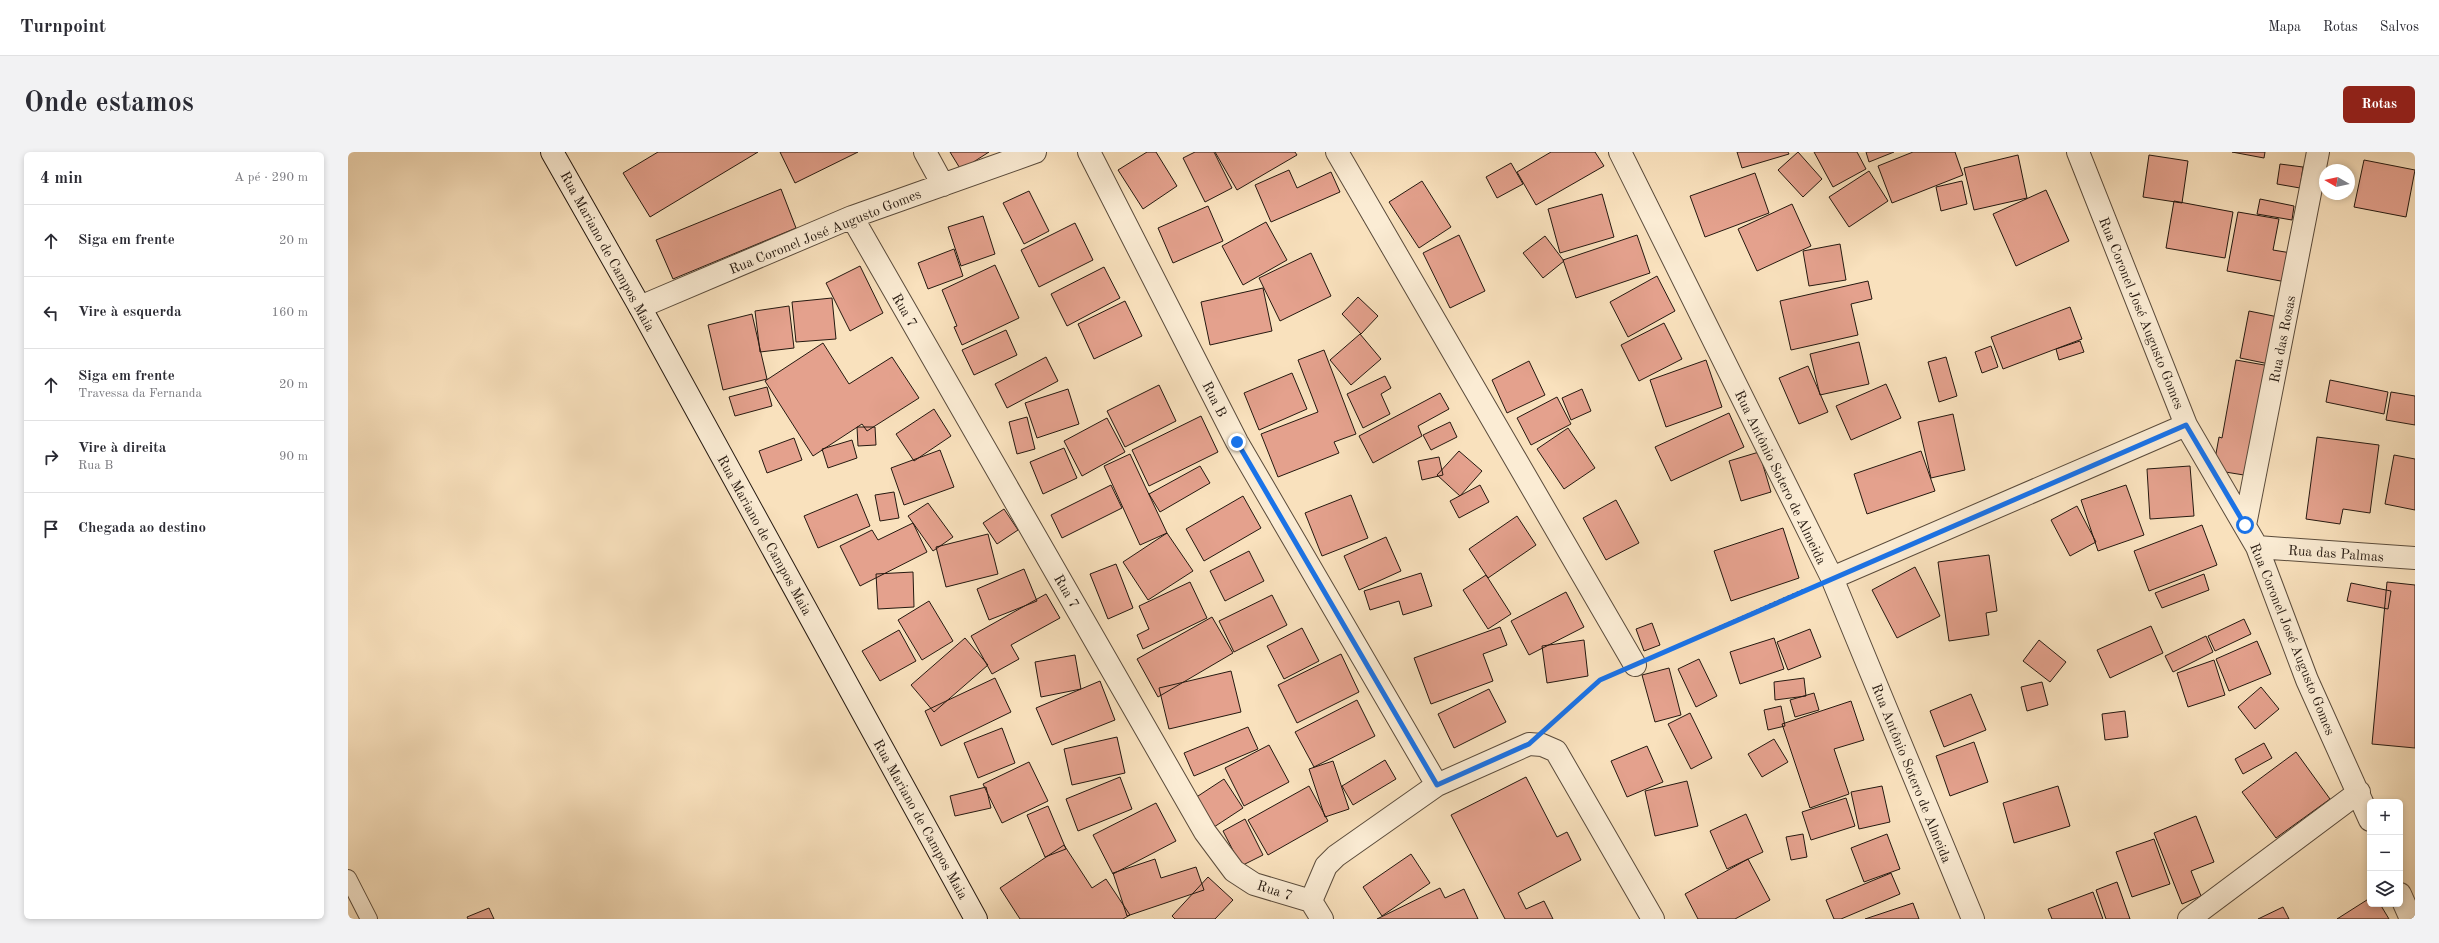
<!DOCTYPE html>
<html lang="pt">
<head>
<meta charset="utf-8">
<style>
  body { margin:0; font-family:"Old Standard TT",serif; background:#f2f2f3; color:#2b2b33 }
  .controls { position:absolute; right:12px; bottom:12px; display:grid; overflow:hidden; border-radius:6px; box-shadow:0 2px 6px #0003 }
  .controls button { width:36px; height:36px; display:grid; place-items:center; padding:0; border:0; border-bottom:1px solid #e1e1e2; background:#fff; color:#2b2b33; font:20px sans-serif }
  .compass { position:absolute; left:1971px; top:12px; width:36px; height:36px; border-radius:50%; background:#fff; box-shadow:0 2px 6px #0003; rotate:279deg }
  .stop { position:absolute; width:12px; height:12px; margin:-9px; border:3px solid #1a73e8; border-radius:50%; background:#fff }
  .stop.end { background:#1a73e8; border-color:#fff; box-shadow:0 1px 4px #0008 }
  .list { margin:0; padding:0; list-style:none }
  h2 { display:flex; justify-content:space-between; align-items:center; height:52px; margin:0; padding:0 16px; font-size:17px }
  h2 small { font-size:13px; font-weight:400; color:#7c7c81 }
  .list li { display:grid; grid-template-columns:26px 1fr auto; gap:12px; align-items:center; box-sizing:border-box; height:72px; padding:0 16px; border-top:1px solid #e1e1e2 }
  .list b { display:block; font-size:15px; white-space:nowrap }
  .list p { margin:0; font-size:13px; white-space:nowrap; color:#7c7c81 }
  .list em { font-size:13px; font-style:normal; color:#7c7c81 }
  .icon { flex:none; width:22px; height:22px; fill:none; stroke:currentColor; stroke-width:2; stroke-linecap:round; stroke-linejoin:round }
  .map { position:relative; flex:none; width:2067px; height:767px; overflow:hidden; border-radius:6px }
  header { display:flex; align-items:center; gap:24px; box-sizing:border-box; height:56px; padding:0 20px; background:#fff; border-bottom:1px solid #e1e1e2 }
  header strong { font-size:19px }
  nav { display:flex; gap:22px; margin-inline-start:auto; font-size:14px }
  .intro { display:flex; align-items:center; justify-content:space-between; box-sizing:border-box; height:96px; padding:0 24px }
  h1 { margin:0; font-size:28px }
  .button { padding:10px 18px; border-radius:6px; background:#8f2418; color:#fff; font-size:14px; font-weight:700 }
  main { display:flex; gap:24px; padding:0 24px }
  aside { flex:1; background:#fff; border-radius:6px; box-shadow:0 2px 6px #0003 }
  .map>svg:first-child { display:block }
  .building { fill:#e4a18d; stroke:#251910 }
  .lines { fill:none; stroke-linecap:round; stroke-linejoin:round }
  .lane-casing { stroke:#5a4b3b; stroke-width:18 }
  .street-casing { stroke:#5a4b3b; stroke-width:24 }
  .secondary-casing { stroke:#251910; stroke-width:24 }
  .path { stroke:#251910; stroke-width:2.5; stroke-dasharray:3 2; stroke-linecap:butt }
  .lane { stroke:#fbecd4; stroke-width:16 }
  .street { stroke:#fbecd4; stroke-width:22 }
  .secondary { stroke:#fbecd4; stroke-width:22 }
  .route { stroke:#1a73e8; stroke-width:5 }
  .labels { text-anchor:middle; stroke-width:3; stroke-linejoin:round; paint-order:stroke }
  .street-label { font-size:14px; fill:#251910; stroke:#fbecd4 }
</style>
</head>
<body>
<header>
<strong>Turnpoint</strong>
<nav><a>Mapa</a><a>Rotas</a><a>Salvos</a></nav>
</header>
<div class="intro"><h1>Onde estamos</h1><a class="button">Rotas</a></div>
<main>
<aside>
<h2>4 min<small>A pé · 290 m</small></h2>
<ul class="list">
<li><svg class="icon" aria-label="ahead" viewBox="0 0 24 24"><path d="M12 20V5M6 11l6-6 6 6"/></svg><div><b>Siga em frente</b></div><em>20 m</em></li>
<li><svg class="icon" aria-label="left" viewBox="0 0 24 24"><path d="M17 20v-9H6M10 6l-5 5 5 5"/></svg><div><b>Vire à esquerda</b></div><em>160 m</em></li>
<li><svg class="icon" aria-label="ahead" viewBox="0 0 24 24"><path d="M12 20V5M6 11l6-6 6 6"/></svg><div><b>Siga em frente</b><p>Travessa da Fernanda</p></div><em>20 m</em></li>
<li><svg class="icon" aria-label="right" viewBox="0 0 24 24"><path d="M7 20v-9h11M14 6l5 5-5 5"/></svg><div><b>Vire à direita</b><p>Rua B</p></div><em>90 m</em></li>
<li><svg class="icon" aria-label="arrive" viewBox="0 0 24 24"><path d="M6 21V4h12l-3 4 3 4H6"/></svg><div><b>Chegada ao destino</b></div></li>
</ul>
</aside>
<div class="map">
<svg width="2067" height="767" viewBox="0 0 2067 767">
  <rect width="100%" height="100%" fill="#f9e1bd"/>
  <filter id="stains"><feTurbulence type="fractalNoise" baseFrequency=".005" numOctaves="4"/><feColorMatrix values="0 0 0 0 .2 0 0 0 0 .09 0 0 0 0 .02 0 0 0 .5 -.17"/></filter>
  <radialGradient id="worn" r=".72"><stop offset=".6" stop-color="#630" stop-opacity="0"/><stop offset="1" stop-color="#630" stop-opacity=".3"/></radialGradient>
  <path class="building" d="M 310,0 L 410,0 L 302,65 L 275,21 Z
    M 432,0 L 510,0 L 447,31 Z
    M 602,0 L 641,0 L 613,18 Z
    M 799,0 L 808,0 L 829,34 L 795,57 L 770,18 Z
    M 847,0 L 866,0 L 884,36 L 857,50 L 835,6 Z
    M 867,0 L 947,0 L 949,3 L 889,38 Z
    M 1203,0 L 1247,0 L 1256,14 L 1188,53 L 1169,20 Z
    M 1389,0 L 1440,0 L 1441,2 L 1394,16 Z
    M 1450,0 L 1474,27 L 1455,45 L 1430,18 Z
    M 1466,0 L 1509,0 L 1518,17 L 1485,35 Z
    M 1518,0 L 1546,0 L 1521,10 Z
    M 1565,0 L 1607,0 L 1615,23 L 1544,51 L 1530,14 Z
    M 1884,0 L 1917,0 L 1916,6 Z
    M 1670,3 L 1679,46 L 1626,58 L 1616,16 Z
    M 1801,3 L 1840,9 L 1834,51 L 1795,45 Z
    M 2016,8 L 2067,18 L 2058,65 L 2006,55 Z
    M 1163,11 L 1175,32 L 1149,46 L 1138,25 Z
    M 1932,12 L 1955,15 L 1952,36 L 1929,32 Z
    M 941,18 L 949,36 L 983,20 L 992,40 L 923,70 L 907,33 Z
    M 1521,19 L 1540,49 L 1501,75 L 1481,45 Z
    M 1407,21 L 1421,61 L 1357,85 L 1342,44 Z
    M 1074,29 L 1103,75 L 1071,96 L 1041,50 Z
    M 1614,29 L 1619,52 L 1593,59 L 1588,35 Z
    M 433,37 L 448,76 L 325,127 L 308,88 Z
    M 1698,38 L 1721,89 L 1668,114 L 1645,62 Z
    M 681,39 L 701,79 L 676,92 L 655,51 Z
    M 1254,42 L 1266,85 L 1212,101 L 1200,57 Z
    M 1912,47 L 1946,54 L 1944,68 L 1909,62 Z
    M 1826,49 L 1885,60 L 1877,106 L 1818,96 Z
    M 1444,52 L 1463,94 L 1409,119 L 1390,77 Z
    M 860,54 L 875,89 L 825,111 L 810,76 Z
    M 1890,60 L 1931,67 L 1925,98 L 1943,101 L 1938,130 L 1879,119 Z
    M 635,64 L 647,102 L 613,114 L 600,75 Z
    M 918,70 L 939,108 L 895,133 L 874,94 Z
    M 727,71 L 745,108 L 691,135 L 673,98 Z
    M 1111,83 L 1137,139 L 1102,156 L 1075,101 Z
    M 1289,83 L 1302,121 L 1228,146 L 1215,108 Z
    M 1197,84 L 1216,109 L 1195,126 L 1175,101 Z
    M 1492,92 L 1498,128 L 1461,134 L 1455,99 Z
    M 606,97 L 615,124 L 580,137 L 570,111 Z
    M 963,101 L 983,144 L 932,169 L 911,126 Z
    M 647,113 L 671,166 L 614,193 L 606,175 L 609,174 L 594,138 Z
    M 512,114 L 535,161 L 502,179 L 478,131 Z
    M 756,115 L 772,146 L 719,174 L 703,142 Z
    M 1309,124 L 1327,159 L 1280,185 L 1262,150 Z
    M 1520,129 L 1524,147 L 1503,152 L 1510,183 L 1443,198 L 1432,149 Z
    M 915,136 L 924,179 L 862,193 L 853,150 Z
    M 1010,145 L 1030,164 L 1013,182 L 994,162 Z
    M 484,146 L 488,187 L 448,190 L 444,150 Z
    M 777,149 L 794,184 L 746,207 L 730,172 Z
    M 441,154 L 446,196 L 412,200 L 407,159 Z
    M 1722,155 L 1734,187 L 1655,217 L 1643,185 Z
    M 1901,159 L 1935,166 L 1926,213 L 1892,206 Z
    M 404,162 L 419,227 L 375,238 L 360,173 Z
    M 1316,171 L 1334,207 L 1291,229 L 1273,193 Z
    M 658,178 L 669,203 L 626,223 L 614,198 Z
    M 1012,182 L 1033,207 L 1003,233 L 982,208 Z
    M 1732,189 L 1736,200 L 1711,208 L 1708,197 Z
    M 1511,190 L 1521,232 L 1472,243 L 1462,202 Z
    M 475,191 L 501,232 L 544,205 L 571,246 L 519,279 L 514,272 L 465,304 L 417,229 Z
    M 1643,194 L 1650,215 L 1634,221 L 1627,200 Z
    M 976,198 L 1008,282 L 986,290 L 991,301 L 930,325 L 913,282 L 970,260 L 950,208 Z
    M 698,205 L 710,229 L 659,256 L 647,232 Z
    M 1598,205 L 1609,244 L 1591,250 L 1580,210 Z
    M 1358,208 L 1374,255 L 1318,275 L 1302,228 Z
    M 1888,208 L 1922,214 L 1902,324 L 1865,318 L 1871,285 L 1874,286 Z
    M 1181,209 L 1197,243 L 1159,261 L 1144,228 Z
    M 1460,214 L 1480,260 L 1451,272 L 1431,226 Z
    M 944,221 L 959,257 L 911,278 L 896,241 Z
    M 1037,224 L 1043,236 L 1033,242 L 1042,262 L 1015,276 L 999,242 Z
    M 1982,228 L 2040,240 L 2036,262 L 1978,250 Z
    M 1538,232 L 1553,266 L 1503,288 L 1488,254 Z
    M 811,233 L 828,269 L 777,295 L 759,259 Z
    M 419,235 L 424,254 L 387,264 L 381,245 Z
    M 720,237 L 731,272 L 689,286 L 677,251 Z
    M 1234,237 L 1243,259 L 1223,268 L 1214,246 Z
    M 2043,240 L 2067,244 L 2067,273 L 2038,268 Z
    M 1092,241 L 1101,257 L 1070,274 L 1074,284 L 1025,311 L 1011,284 Z
    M 1209,245 L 1223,272 L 1183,293 L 1169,266 Z
    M 586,257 L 603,284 L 566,309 L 548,282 Z
    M 1381,261 L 1396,295 L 1323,329 L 1307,295 Z
    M 1605,262 L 1617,318 L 1583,326 L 1570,270 Z
    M 853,264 L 870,300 L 801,334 L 784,298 Z
    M 679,265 L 687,297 L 669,302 L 661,270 Z
    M 759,266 L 777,300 L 734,324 L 716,289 Z
    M 1102,270 L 1109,285 L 1083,298 L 1075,283 Z
    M 509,275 L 527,275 L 528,293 L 510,294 Z
    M 1220,276 L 1247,316 L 1216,337 L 1189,297 Z
    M 1969,285 L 2031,293 L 2022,361 L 1995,357 L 1992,372 L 1958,367 Z
    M 446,286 L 454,308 L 419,321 L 411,299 Z
    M 504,288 L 509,306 L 480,316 L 474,297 Z
    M 716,296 L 729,326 L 695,342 L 682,310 Z
    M 592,298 L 606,335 L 556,353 L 543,316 Z
    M 1111,299 L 1134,319 L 1112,344 L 1089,323 Z
    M 1573,299 L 1587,339 L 1519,362 L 1506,322 Z
    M 1411,300 L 1423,340 L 1393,349 L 1381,309 Z
    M 782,302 L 819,381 L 792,393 L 756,314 Z
    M 2046,303 L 2067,307 L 2067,358 L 2037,352 Z
    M 1091,305 L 1095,323 L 1074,328 L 1070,309 Z
    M 852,314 L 862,331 L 812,360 L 801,342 Z
    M 1842,314 L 1846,364 L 1802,367 L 1799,317 Z
    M 763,333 L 774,356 L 714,386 L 703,363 Z
    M 1132,333 L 1141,350 L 1111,366 L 1102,349 Z
    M 1778,333 L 1796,383 L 1750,399 L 1733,348 Z
    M 546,340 L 551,366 L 532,369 L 527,343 Z
    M 509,342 L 522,374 L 470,396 L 456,364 Z
    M 1003,343 L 1020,386 L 974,404 L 957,361 Z
    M 895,344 L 913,376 L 856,409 L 838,377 Z
    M 1268,348 L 1291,391 L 1258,408 L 1235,366 Z
    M 580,351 L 605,385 L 585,399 L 560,364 Z
    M 1729,354 L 1748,390 L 1722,404 L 1703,368 Z
    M 656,357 L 670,378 L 649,392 L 635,371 Z
    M 1169,364 L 1188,393 L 1140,426 L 1121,397 Z
    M 565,371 L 579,400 L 512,434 L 492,394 L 524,378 L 530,388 Z
    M 1854,373 L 1869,413 L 1801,439 L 1786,399 Z
    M 1435,376 L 1451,426 L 1383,449 L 1366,399 Z
    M 819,381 L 845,419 L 800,448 L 775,410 Z
    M 640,382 L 650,422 L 598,435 L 588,395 Z
    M 1038,385 L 1053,419 L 1011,438 L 996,404 Z
    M 901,399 L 916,429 L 877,449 L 862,419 Z
    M 1641,403 L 1649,459 L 1638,461 L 1641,483 L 1601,489 L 1590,410 Z
    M 768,412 L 785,456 L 760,467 L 742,422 Z
    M 1567,415 L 1592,464 L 1549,486 L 1524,438 Z
    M 676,417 L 689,449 L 641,468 L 629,437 Z
    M 565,420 L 566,455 L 530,457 L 528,422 Z
    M 1073,421 L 1084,454 L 1055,463 L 1051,449 L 1022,458 L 1016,439 Z
    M 1856,422 L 1861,438 L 1814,456 L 1807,441 Z
    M 1138,423 L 1163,462 L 1140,477 L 1115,438 Z
    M 842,430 L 859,466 L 795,497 L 789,483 L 801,477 L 791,454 Z
    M 2039,430 L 2067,433 L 2067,596 L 2024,592 Z
    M 2003,431 L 2043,439 L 2040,457 L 1999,449 Z
    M 1218,440 L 1236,475 L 1181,503 L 1163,469 Z
    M 698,442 L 712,466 L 663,493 L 671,507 L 644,522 L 623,484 Z
    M 924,443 L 939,473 L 886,500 L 871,469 Z
    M 581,449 L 605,489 L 574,508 L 550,468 Z
    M 864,465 L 885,501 L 810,545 L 789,507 Z
    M 1896,467 L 1903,482 L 1867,499 L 1860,484 Z
    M 1304,471 L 1312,493 L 1296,499 L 1288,477 Z
    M 1803,474 L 1815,501 L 1762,526 L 1749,498 Z
    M 1152,475 L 1159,493 L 1135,502 L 1145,529 L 1083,552 L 1066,506 Z
    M 954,476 L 971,509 L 936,527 L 919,494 Z
    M 1462,477 L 1473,505 L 1440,518 L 1429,490 Z
    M 551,478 L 568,509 L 532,529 L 514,499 Z
    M 1858,484 L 1865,500 L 1825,520 L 1817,504 Z
    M 617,486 L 640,513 L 586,560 L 563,533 Z
    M 1426,486 L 1436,517 L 1392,532 L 1382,500 Z
    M 1236,488 L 1240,524 L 1199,531 L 1194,494 Z
    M 1691,488 L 1718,510 L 1702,530 L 1675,509 Z
    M 1909,489 L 1923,522 L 1881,539 L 1868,507 Z
    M 993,502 L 1011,540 L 949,571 L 930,533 Z
    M 727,503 L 733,537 L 693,545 L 687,510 Z
    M 1351,507 L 1369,544 L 1348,555 L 1330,517 Z
    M 1866,508 L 1877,543 L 1840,555 L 1829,521 Z
    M 1321,516 L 1333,563 L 1307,570 L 1294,523 Z
    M 883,519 L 893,560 L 821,577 L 811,536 Z
    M 647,526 L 663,560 L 593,594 L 577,559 Z
    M 1456,526 L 1458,544 L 1427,548 L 1426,530 Z
    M 752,529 L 767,568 L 704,593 L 688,556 Z
    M 1694,530 L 1700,553 L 1679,559 L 1673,535 Z
    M 1913,535 L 1931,557 L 1907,577 L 1890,555 Z
    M 1141,537 L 1158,570 L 1106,596 L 1090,562 Z
    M 1466,541 L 1471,558 L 1447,565 L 1442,548 Z
    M 1623,542 L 1638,578 L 1596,595 L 1582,559 Z
    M 1009,548 L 1027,584 L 966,615 L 947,580 Z
    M 1503,549 L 1516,588 L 1486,597 L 1501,642 L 1462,656 L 1434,572 Z
    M 1433,554 L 1437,574 L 1420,578 L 1416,558 Z
    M 1777,559 L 1780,585 L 1757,588 L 1754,562 Z
    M 1342,561 L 1364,606 L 1343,617 L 1320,572 Z
    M 900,575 L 910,597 L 846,624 L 836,601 Z
    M 654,576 L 667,611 L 630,626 L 616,591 Z
    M 769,585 L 777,621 L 724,633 L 716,597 Z
    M 1426,587 L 1440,610 L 1414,625 L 1400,602 Z
    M 1626,590 L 1640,630 L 1602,644 L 1588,604 Z
    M 1916,591 L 1924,606 L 1895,622 L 1887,607 Z
    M 921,593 L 941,630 L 896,654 L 877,616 Z
    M 1299,594 L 1315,630 L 1279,645 L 1263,609 Z
    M 1948,600 L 1982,647 L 1928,686 L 1894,640 Z
    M 1037,608 L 1048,627 L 1005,653 L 994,634 Z
    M 985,609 L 1001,657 L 977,665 L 961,617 Z
    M 681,610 L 700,649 L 654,671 L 635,632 Z
    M 772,625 L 784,657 L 730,679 L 718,647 Z
    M 1178,625 L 1209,685 L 1219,680 L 1233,708 L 1170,741 L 1178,757 L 1196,749 L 1205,767 L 1157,767 L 1103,663 Z
    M 876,627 L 895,656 L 866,675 L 847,646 Z
    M 1339,629 L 1350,674 L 1307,684 L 1297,639 Z
    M 961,634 L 980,669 L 920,703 L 900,668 Z
    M 1534,634 L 1542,670 L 1511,677 L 1503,640 Z
    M 1710,634 L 1722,674 L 1666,691 L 1655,651 Z
    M 638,635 L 643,656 L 607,664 L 602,644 Z
    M 1498,646 L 1507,674 L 1463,688 L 1454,660 Z
    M 808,651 L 828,689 L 765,722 L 745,683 Z
    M 700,654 L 718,697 L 697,705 L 679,663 Z
    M 1398,662 L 1415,700 L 1379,717 L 1362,679 Z
    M 1848,664 L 1866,710 L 1843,719 L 1853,744 L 1834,752 L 1806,681 Z
    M 897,667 L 915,703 L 893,714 L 875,679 Z
    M 1455,682 L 1459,705 L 1443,708 L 1438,685 Z
    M 1539,682 L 1552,717 L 1516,730 L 1503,696 Z
    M 1806,687 L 1822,732 L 1784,745 L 1768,700 Z
    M 716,693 L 744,736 L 758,727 L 782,763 L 775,767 L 672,767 L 652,736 Z
    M 1063,702 L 1082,731 L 1034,764 L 1015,735 Z
    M 807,707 L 813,726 L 848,715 L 856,738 L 779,764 L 765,721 Z
    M 1400,707 L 1422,748 L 1387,767 L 1350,767 L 1337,742 Z
    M 1543,721 L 1552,742 L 1493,767 L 1486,767 L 1478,748 Z
    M 860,725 L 885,748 L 867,767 L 827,767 L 824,764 Z
    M 1769,730 L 1782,767 L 1758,767 L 1748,738 Z
    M 1092,736 L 1097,746 L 1116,737 L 1130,767 L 1029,767 Z
    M 1745,740 L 1755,767 L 1704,767 L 1700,757 Z
    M 2022,746 L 2022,752 L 2032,752 L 2041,767 L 1989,767 Z
    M 1565,751 L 1571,767 L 1517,767 Z
    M 1935,755 L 1941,767 L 1910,767 Z
    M 141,756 L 146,767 L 120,767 L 119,765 Z"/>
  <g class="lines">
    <defs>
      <path id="lane" d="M 0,726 L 21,767"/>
      <path id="street" d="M 577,0 L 595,33
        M 741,0 L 889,290 L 1089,633
        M 989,0 L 1287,513
        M 1272,0 L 1484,426 L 1625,767
        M 1730,0 L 1838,273 L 1909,395 L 1959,528 L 2022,668
        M 504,65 L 857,680 L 886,719 L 906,732 L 963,749 L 974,767
        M 292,155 L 504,65 L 687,0
        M 1897,373 L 1970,0
        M 1909,395 L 2067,406
        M 1484,426 L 1838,273
        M 2052,742 L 2063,767
        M 963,749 L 978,714 L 988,704 L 1089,633 L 1181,592 L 1194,593 L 1208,599 L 1305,767
        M 1841,767 L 2011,640"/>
      <path id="secondary" d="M 204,0 L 292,155 L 628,767"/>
    </defs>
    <use href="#lane" class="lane-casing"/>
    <use href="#street" class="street-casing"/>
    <use href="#secondary" class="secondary-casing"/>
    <path class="path" d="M 1311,502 L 1458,437
      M 1206,569 L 1252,528 L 1263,523"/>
    <use href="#lane" class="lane"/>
    <use href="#street" class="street"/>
    <use href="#secondary" class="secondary"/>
  </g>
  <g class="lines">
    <path class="route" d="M 889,290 L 1089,633 L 1181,592 L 1252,528 L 1838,273 L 1897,373"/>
  </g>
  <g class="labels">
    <g class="street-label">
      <text transform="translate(477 79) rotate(-22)" y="5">Rua Coronel José Augusto Gomes</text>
      <text transform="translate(260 99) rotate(61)" y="5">Rua Mariano de Campos Maia</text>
      <text transform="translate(557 158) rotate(60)" y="5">Rua 7</text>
      <text transform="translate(1794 161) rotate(68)" y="5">Rua Coronel José Augusto Gomes</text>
      <text transform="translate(1934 187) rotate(-79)" y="5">Rua das Rosas</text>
      <text transform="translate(867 247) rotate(63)" y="5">Rua B</text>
      <text transform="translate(1433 325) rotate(64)" y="5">Rua Antônio Sotero de Almeida</text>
      <text transform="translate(417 383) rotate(61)" y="5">Rua Mariano de Campos Maia</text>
      <text transform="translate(1988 401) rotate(4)" y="5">Rua das Palmas</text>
      <text transform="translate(719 439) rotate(60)" y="5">Rua 7</text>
      <text transform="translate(1945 487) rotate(68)" y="5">Rua Coronel José Augusto Gomes</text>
      <text transform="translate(1564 621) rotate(68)" y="5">Rua Antônio Sotero de Almeida</text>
      <text transform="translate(573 667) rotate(61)" y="5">Rua Mariano de Campos Maia</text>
      <text transform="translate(927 738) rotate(18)" y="5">Rua 7</text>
    </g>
  </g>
  <rect width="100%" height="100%" filter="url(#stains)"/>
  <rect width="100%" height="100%" fill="url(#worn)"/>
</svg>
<div class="controls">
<button>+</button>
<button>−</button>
<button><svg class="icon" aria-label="layers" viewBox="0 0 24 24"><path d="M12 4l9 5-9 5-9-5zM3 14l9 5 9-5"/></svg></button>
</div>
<svg class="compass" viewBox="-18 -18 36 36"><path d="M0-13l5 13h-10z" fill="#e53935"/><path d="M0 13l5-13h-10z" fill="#7c7c81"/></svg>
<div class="stop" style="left:1897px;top:373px"></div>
<div class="stop end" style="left:889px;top:290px"></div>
</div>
</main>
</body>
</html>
